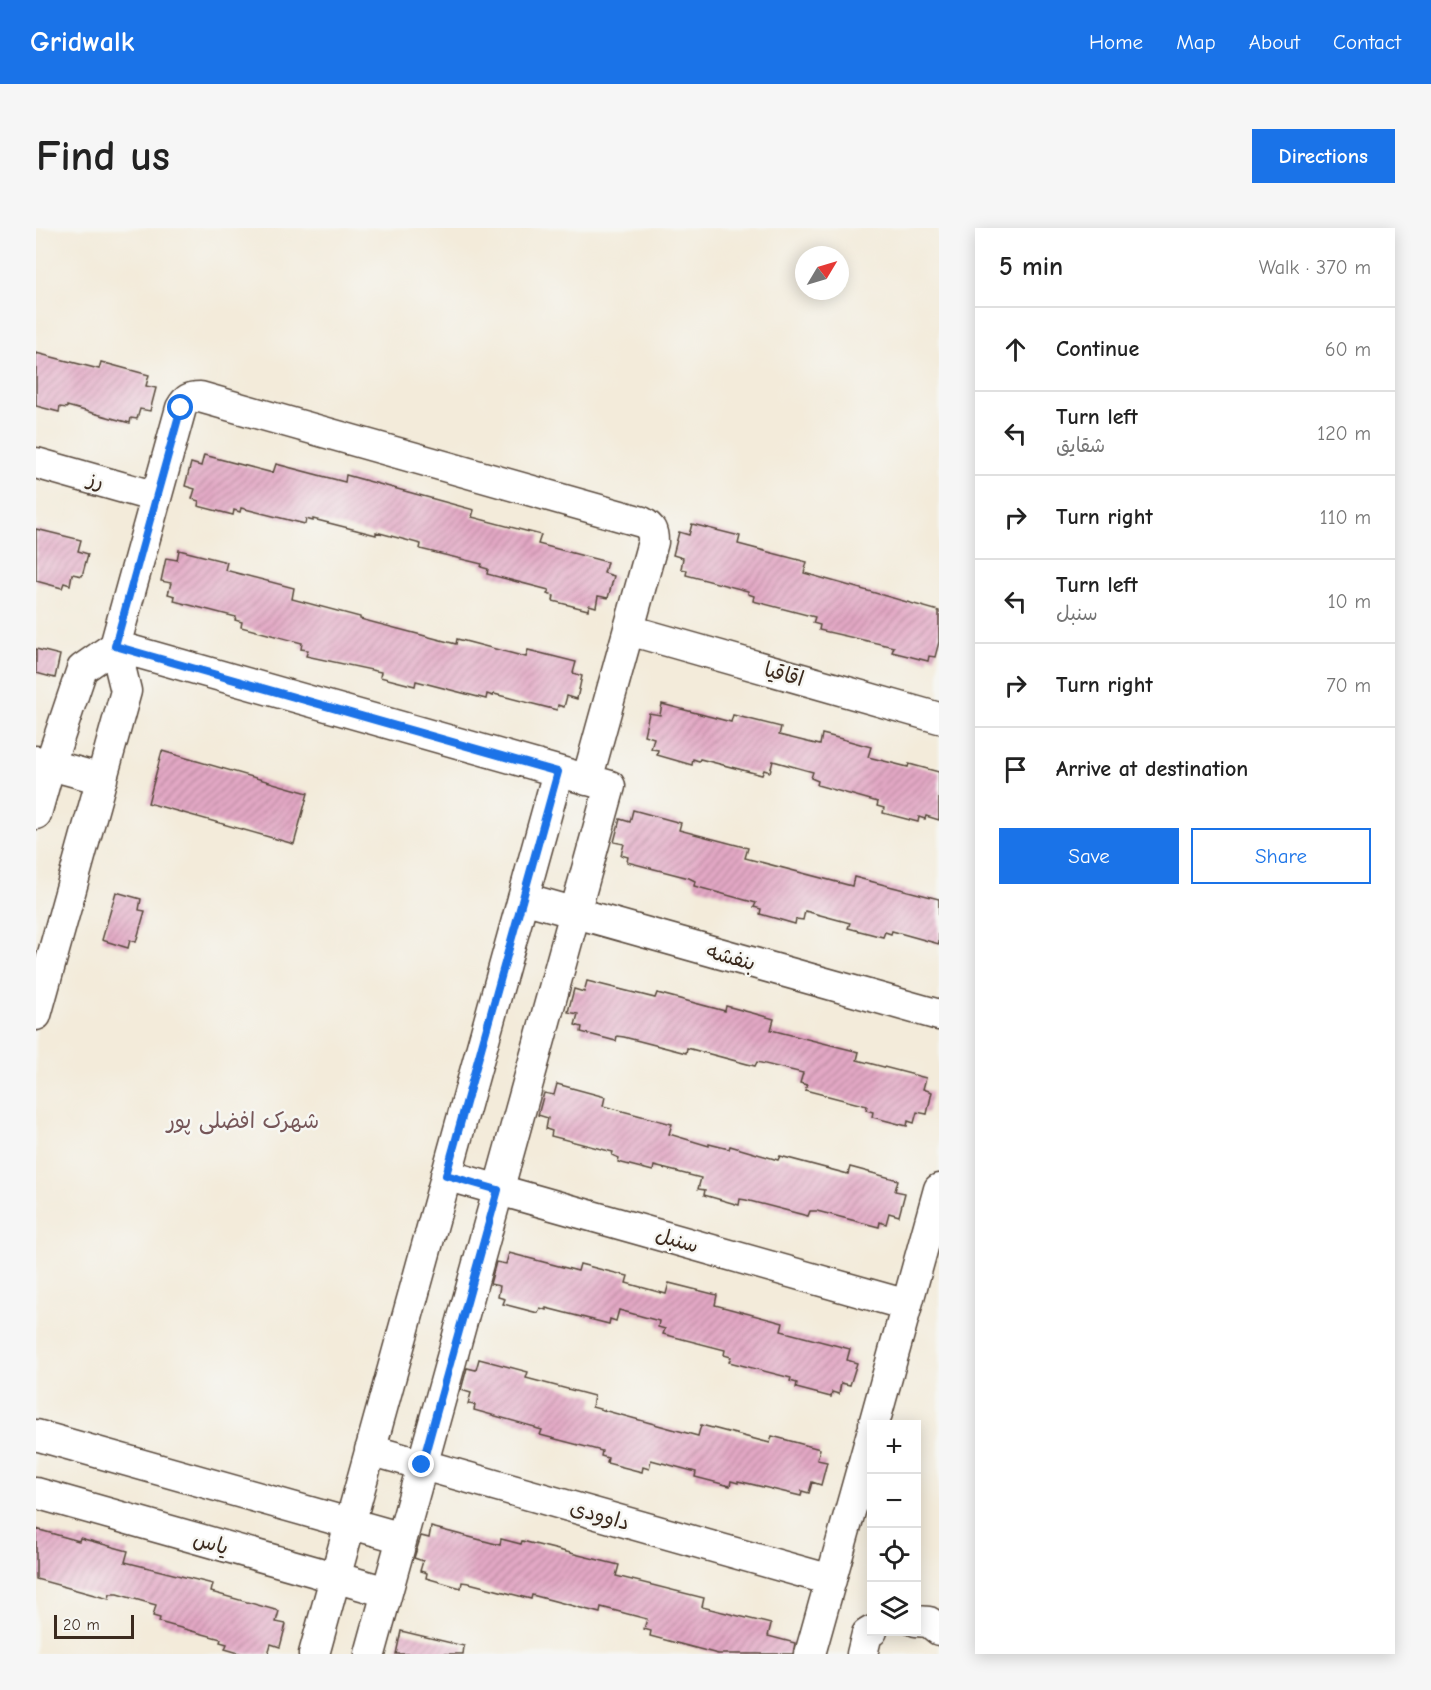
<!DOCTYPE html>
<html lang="en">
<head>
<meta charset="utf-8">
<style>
  body { margin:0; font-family:"Comic Neue","Playpen Sans Arabic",sans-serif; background:#f6f6f6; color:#222 }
  .controls { position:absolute; right:18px; bottom:18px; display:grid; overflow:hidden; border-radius:0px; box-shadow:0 3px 15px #0003 }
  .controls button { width:54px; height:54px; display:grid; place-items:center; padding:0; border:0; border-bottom:2px solid #e0e0e0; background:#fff; color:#222; font:30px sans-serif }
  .compass { position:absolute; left:759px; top:18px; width:54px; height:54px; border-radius:50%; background:#fff; box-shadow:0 3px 15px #0003; rotate:52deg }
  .scale { position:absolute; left:18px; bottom:15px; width:80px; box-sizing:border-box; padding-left:6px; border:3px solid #3b2a1e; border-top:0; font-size:16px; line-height:21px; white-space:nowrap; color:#3b2a1e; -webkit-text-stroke:4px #f6f6f2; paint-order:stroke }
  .stop { position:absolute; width:18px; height:18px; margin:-14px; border:4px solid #1a73e8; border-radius:50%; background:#fff }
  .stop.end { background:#1a73e8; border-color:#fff; box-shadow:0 2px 6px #0008 }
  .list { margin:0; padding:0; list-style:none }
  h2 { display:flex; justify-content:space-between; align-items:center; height:78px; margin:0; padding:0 24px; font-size:26px }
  h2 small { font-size:20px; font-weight:400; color:#767676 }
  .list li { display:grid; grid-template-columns:39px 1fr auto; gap:18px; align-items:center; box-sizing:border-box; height:84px; padding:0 24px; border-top:2px solid #e0e0e0 }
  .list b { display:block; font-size:22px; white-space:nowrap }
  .list p { margin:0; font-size:20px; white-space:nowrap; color:#767676 }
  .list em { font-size:20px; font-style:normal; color:#767676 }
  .actions { display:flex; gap:12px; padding:18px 24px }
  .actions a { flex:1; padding:14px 0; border:2px solid #1a73e8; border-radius:0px; text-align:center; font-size:21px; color:#1a73e8 }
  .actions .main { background:#1a73e8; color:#fff }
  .icon { flex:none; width:33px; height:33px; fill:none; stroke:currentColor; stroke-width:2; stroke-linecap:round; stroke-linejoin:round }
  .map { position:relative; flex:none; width:903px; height:1426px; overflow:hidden; border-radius:0px }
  header { display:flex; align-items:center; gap:36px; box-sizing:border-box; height:84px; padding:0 30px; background:#1a73e8; color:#fff }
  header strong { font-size:28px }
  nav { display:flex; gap:33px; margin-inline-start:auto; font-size:21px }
  .intro { display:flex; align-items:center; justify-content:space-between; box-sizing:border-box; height:144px; padding:0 36px }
  h1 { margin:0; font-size:42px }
  .button { padding:15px 27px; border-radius:0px; background:#1a73e8; color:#fff; font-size:21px; font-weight:700 }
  main { display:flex; gap:36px; padding:0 36px }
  aside { flex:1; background:#fff; border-radius:0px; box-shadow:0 3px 15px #0003 }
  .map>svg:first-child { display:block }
  .building { fill:url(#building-hatch) }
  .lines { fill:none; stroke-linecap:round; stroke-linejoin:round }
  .street-casing { stroke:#57473a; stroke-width:33 }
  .street { stroke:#fff; stroke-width:30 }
  .route { stroke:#1a73e8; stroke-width:8 }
  .labels { text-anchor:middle; stroke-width:5; stroke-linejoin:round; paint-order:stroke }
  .street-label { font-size:21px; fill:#3b2a1e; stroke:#f6f6f2 }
  .neighbourhood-label { font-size:22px; fill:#765658; stroke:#f6f6f2 }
</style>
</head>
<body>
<header>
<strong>Gridwalk</strong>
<nav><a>Home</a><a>Map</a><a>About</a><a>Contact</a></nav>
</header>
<div class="intro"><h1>Find us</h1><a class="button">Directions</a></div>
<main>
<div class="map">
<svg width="903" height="1426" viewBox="0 0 903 1426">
  <defs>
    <pattern id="building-hatch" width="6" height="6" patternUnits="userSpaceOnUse" patternTransform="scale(1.5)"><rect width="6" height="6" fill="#e3a8c5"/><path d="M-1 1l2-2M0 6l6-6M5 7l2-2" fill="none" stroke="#b9899f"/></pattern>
  </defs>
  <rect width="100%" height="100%" fill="#f6f6f2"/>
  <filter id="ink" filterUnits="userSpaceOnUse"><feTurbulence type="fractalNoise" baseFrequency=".0167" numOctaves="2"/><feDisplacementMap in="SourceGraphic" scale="12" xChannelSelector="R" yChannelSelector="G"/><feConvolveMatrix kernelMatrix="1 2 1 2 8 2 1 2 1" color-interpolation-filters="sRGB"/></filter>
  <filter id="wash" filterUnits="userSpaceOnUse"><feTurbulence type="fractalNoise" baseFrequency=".008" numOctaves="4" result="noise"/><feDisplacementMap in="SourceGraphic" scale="24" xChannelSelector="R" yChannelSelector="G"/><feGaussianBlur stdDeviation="1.35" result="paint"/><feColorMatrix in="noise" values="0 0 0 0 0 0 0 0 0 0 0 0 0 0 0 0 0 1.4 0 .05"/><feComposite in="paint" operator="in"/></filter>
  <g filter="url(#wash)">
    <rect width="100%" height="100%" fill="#f3ebda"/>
    <g id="blocks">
      <path class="building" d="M 0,125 L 63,141 L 65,134 L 113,147 L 110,158 L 120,160 L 114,183 L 104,181 L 101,191 L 95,190 L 94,195 L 31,178 L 31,180 L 24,179 L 23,184 L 0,178 Z
        M 168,227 L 237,245 L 240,236 L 309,254 L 310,247 L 438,282 L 436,289 L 505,307 L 502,316 L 571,334 L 568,345 L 578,348 L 572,370 L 562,368 L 560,379 L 553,377 L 552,382 L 517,373 L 518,368 L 511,366 L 513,362 L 451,346 L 452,341 L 445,339 L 446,336 L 384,321 L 385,316 L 340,304 L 340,307 L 277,291 L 277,293 L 270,291 L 269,296 L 205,280 L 204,284 L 198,282 L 197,287 L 162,278 L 163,273 L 156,271 L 159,261 L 149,258 L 155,235 L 165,238 Z
        M 656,296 L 704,308 L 702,316 L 771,334 L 768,345 L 903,383 L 903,414 L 899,429 L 893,428 L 892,433 L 856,424 L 858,419 L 783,402 L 784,397 L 777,395 L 779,389 L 717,373 L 718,368 L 712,366 L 712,363 L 650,347 L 651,342 L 645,341 L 647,330 L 637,327 L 643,304 L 653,307 Z
        M 0,301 L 45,312 L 42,323 L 52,326 L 46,348 L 36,346 L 34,357 L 28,355 L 26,360 L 0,353 Z
        M 143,322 L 191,334 L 189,342 L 258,360 L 256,371 L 324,389 L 324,391 L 420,416 L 421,411 L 490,429 L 492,422 L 540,434 L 537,445 L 546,448 L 541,471 L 531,468 L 528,479 L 522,477 L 521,482 L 458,466 L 457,468 L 451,466 L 450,471 L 380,453 L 379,458 L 344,449 L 345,444 L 270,428 L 272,422 L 265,421 L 266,415 L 205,399 L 206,394 L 199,392 L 200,389 L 138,373 L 139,368 L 132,366 L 135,355 L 125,353 L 130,330 L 141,332 Z
        M 0,421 L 24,427 L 19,450 L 0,445 Z
        M 626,476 L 695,494 L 697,487 L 745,499 L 743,507 L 784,517 L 786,506 L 806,511 L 835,519 L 832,529 L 872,539 L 873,536 L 903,544 L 903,592 L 890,588 L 889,591 L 883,589 L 882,594 L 847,585 L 848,580 L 841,578 L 842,574 L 781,557 L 782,553 L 775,550 L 777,544 L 737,533 L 734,544 L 728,542 L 726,547 L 664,531 L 663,533 L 657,531 L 656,537 L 621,527 L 622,522 L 615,521 L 618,510 L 608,507 L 613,485 L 624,487 Z
        M 126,523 L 272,565 L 258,616 L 112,575 Z
        M 597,582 L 645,595 L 643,602 L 712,620 L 709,630 L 816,658 L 818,649 L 903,671 L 903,716 L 856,703 L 855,706 L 849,704 L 847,709 L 812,700 L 814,695 L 769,683 L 767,692 L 760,691 L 759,696 L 724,686 L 725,681 L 718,679 L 720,675 L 658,658 L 659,653 L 653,650 L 591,634 L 592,629 L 585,627 L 588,616 L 578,614 L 584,591 L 594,594 Z
        M 80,664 L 105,671 L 103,682 L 109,683 L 100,714 L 94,712 L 92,720 L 66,712 Z
        M 551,753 L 619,770 L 621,765 L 689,783 L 690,778 L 720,786 L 738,791 L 735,802 L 823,824 L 821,832 L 890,850 L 887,861 L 896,864 L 891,886 L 881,884 L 878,895 L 872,893 L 871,898 L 836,889 L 837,884 L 830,882 L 831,878 L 769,862 L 771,857 L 764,855 L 767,845 L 721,834 L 719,838 L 651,820 L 650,825 L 588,809 L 581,808 L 580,813 L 545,804 L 546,799 L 539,797 L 542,786 L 532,784 L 538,761 L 548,764 Z
        M 521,856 L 569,869 L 567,878 L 636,896 L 633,906 L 673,918 L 673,916 L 693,921 L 694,918 L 742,932 L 744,928 L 812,946 L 814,939 L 862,952 L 859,963 L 869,965 L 863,988 L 853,985 L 850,996 L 844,994 L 843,999 L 781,983 L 774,983 L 772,988 L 710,972 L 704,971 L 703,977 L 668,967 L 669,962 L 662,961 L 665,950 L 618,938 L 617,943 L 582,934 L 583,930 L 576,927 L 577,924 L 515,908 L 516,903 L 510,901 L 512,890 L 502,887 L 508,865 L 518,867 Z
        M 473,1025 L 542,1043 L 544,1036 L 563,1041 L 592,1048 L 590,1055 L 630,1066 L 633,1055 L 681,1067 L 679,1077 L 747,1095 L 745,1103 L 814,1121 L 811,1132 L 821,1135 L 814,1157 L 805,1155 L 803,1166 L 796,1164 L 795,1169 L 760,1160 L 761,1155 L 754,1153 L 755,1150 L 693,1134 L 695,1129 L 688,1127 L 689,1122 L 627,1106 L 629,1101 L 622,1099 L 623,1093 L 583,1082 L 580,1093 L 574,1091 L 573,1096 L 510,1080 L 510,1082 L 504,1080 L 502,1085 L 467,1076 L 469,1071 L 462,1069 L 464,1058 L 454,1056 L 460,1034 L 470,1036 Z
        M 443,1131 L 492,1144 L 490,1150 L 558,1168 L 556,1179 L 662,1208 L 665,1197 L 734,1215 L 736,1208 L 784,1221 L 781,1232 L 791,1234 L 785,1257 L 776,1254 L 773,1265 L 766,1263 L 765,1268 L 702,1253 L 702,1255 L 695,1253 L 694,1258 L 659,1249 L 660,1244 L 615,1232 L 613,1241 L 607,1239 L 606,1244 L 571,1235 L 572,1230 L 565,1228 L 566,1223 L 504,1207 L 506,1202 L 499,1200 L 499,1199 L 438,1182 L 439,1177 L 432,1176 L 435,1165 L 425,1162 L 431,1140 L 440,1142 Z
        M 395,1299 L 464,1317 L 465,1311 L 485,1316 L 486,1313 L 583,1337 L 580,1348 L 668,1370 L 666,1379 L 735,1396 L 732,1408 L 759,1415 L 757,1426 L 682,1426 L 614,1408 L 615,1403 L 608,1401 L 611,1391 L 565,1379 L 564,1385 L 496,1367 L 495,1371 L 433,1355 L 426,1354 L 425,1360 L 390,1350 L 391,1345 L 384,1343 L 387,1333 L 378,1330 L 385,1308 L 393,1310 Z
        M 0,1301 L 43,1313 L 44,1310 L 92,1323 L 89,1334 L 177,1356 L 175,1364 L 243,1383 L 240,1394 L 250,1396 L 244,1419 L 235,1416 L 232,1426 L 206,1426 L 189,1421 L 191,1416 L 184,1414 L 185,1411 L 123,1394 L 124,1390 L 117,1388 L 120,1377 L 81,1366 L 74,1366 L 73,1371 L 0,1351 Z
        M 365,1403 L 428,1418 L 427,1426 L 360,1426 Z"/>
    </g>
  </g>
  <g filter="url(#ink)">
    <use href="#blocks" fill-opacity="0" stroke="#57473a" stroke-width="1.5"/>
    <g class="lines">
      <defs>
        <path id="street" d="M 0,235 L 120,269
          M 593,402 L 903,490
          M 79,418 L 574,558 L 334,1426
          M 0,533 L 66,551
          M 0,586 L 14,536 L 46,441 L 79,418
          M 487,670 L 903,787
          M 0,787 L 90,463 L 79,418 L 145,180 C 150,171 154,169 164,169 L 606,294 C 615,299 617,303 617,314 L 551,552
          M 410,947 L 871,1077
          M 838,1196 L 903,961
          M 0,1207 L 366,1310
          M 334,1222 L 795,1352
          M 0,1265 L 351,1364
          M 880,1393 L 893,1394 L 903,1402
          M 278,1426 L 522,544
          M 774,1426 L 836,1205
          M 826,1426 L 831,1406 L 836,1403"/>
      </defs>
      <use href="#street" class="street-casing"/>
      <use href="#street" class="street"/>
    </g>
  </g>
  <g class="lines" filter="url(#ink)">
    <path class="route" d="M 145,180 L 79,418 L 522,544 L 410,947 L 462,962 L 386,1237"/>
  </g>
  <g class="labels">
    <g class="street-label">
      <text transform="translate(60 252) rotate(16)" y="7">رز</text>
      <text transform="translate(748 446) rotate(16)" y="7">اقاقیا</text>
      <text transform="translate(695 729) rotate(16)" y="7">بنفشه</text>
      <text transform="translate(641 1012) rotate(16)" y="7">سنبل</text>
      <text transform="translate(564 1287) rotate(16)" y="7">داوودی</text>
      <text transform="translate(175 1315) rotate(16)" y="7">یاس</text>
    </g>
    <g class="neighbourhood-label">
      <text x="207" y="900">شهرک افضلی ‌پور</text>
    </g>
  </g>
</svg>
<div class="controls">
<button>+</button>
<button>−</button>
<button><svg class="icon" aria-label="locate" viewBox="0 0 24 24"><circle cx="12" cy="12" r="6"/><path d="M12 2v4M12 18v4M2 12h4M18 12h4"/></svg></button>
<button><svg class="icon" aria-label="layers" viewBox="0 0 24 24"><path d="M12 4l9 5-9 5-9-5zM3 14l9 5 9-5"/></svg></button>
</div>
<svg class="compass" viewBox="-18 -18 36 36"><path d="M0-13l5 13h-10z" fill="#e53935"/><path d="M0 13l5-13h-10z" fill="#767676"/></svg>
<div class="scale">20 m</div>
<div class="stop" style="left:145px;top:180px"></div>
<div class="stop end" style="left:386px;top:1237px"></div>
</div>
<aside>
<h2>5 min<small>Walk · 370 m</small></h2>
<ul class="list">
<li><svg class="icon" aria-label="ahead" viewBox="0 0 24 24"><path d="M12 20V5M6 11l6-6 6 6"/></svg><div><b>Continue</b></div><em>60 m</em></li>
<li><svg class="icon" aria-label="left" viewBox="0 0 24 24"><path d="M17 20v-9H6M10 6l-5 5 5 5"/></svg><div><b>Turn left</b><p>شقایق</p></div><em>120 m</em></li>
<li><svg class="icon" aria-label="right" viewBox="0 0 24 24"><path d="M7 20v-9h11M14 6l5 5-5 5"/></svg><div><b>Turn right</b></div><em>110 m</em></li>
<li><svg class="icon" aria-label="left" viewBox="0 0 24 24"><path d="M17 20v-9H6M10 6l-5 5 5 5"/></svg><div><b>Turn left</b><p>سنبل</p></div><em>10 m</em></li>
<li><svg class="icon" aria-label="right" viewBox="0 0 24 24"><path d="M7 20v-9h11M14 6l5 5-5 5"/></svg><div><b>Turn right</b></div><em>70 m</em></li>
<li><svg class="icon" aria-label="arrive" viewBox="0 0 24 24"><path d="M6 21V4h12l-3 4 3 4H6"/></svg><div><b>Arrive at destination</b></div></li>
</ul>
<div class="actions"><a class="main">Save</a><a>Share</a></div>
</aside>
</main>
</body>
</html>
